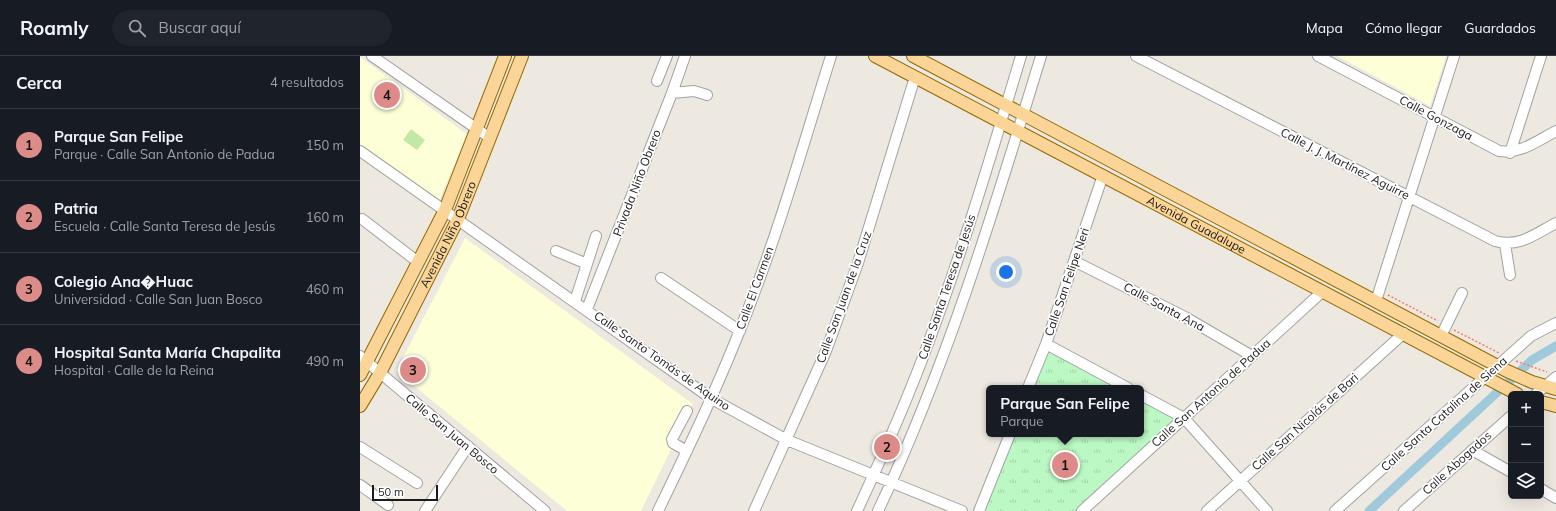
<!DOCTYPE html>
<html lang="es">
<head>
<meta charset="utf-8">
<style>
  body { margin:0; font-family:Mulish,sans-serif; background:#20242c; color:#f1f3f6 }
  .controls { position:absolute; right:12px; bottom:12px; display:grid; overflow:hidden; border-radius:6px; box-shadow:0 4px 16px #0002 }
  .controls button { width:36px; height:36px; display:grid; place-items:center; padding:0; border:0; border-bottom:1px solid #363941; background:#171b24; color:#f1f3f6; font:20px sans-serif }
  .scale { position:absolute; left:12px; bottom:10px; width:66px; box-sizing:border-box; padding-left:4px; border:2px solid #1b1b1b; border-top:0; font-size:11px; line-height:14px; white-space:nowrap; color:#1b1b1b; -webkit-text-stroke:3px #fff; paint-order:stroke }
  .you { position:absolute; left:646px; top:216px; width:14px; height:14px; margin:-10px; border:3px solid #fff; border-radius:50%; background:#1a73e8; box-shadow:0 0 0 6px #1a73e833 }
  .badge { display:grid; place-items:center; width:26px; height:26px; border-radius:50%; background:#dd8b88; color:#111; font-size:13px; font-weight:700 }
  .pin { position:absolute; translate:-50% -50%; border:2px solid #fff; box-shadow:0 1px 4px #0006 }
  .popup { position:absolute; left:626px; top:329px; width:158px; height:52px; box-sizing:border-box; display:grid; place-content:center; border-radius:6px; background:#171b24; filter:drop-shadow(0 1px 3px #0005); font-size:13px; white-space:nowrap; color:#9ea1a6 }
  .popup b { font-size:15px; color:#f1f3f6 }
  .popup::after { content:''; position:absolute; left:50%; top:100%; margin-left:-8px; border:8px solid transparent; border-top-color:#171b24 }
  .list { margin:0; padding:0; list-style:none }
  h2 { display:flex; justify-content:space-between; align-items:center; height:52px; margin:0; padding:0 16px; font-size:17px }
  h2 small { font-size:13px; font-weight:400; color:#9ea1a6 }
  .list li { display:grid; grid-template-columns:26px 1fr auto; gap:12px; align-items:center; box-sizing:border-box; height:72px; padding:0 16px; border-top:1px solid #363941 }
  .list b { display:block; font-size:15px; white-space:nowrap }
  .list p { margin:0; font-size:13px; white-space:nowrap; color:#9ea1a6 }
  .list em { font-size:13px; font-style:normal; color:#9ea1a6 }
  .icon { flex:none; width:22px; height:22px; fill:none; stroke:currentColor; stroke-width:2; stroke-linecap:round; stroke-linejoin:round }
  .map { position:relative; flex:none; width:1196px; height:455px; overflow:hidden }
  header { display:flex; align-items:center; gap:24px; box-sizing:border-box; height:56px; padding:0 20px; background:#171b24; border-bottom:1px solid #363941 }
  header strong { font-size:19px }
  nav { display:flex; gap:22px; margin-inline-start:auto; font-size:14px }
  .search { width:280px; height:36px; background:#20242c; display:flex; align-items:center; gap:10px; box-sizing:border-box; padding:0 14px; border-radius:22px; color:#9ea1a6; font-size:15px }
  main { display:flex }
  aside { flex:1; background:#171b24 }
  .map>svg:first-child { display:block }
  .education { fill:#fdffd7 }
  .grass { fill:#c2e8a5 }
  .park { fill:url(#park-tufts) }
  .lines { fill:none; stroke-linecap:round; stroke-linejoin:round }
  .canal { stroke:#a0cadb; stroke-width:9 }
  .minor-casing { stroke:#a2a2a2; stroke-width:12 }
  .major-casing { stroke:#916901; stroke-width:14 }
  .path { stroke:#f97c65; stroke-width:1.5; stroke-dasharray:2 2; stroke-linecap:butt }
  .minor { stroke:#fff; stroke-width:10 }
  .major { stroke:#fbd597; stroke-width:12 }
  .labels { text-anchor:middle; stroke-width:3.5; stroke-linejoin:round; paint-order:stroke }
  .street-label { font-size:12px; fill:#1b1b1b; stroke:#fff }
</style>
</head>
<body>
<header>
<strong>Roamly</strong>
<div class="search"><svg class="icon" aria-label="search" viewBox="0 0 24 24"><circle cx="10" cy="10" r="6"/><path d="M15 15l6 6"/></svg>Buscar aquí</div>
<nav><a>Mapa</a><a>Cómo llegar</a><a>Guardados</a></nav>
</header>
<main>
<aside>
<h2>Cerca<small>4 resultados</small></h2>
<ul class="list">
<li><span class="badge">1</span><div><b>Parque San Felipe</b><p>Parque · Calle San Antonio de Padua</p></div><em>150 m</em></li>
<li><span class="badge">2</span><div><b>Patria</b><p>Escuela · Calle Santa Teresa de Jesús</p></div><em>160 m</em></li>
<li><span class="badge">3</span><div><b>Colegio Ana�Huac</b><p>Universidad · Calle San Juan Bosco</p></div><em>460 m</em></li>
<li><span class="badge">4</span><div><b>Hospital Santa María Chapalita</b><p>Hospital · Calle de la Reina</p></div><em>490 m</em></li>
</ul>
</aside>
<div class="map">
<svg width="1196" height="455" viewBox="0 0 1196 455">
  <defs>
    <pattern id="park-tufts" width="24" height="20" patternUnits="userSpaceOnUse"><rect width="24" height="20" fill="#bbf8c3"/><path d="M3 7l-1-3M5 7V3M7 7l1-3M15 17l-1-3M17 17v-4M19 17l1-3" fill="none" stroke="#a0d4a7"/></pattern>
  </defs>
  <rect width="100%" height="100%" fill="#ede9e0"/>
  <path class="education" d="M 977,0 L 1086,0 L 1070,50 Z
    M 0,1 L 107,78 L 79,145 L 0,88 Z
    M 105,182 L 333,348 L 281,455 L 207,455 L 36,315 Z"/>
  <path class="grass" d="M 51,73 L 65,84 L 57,94 L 43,84 Z"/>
  <path class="park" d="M 688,293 L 763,332 L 672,332 Z
    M 781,341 L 822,362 L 717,455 L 622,455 L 653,378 L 781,378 Z"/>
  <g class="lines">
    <path class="canal" d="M 1009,455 L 1172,304 L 1196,290"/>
    <defs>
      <path id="minor" d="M 12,0 L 130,82
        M 776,0 L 1135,185 C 1159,192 1175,178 1196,167
        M 958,0 L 1139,95 C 1161,98 1177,85 1196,75
        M 297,25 L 307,0
        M 312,37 L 334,35 L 347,39
        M 0,95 L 352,343 L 427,384 L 602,455
        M 1150,97 L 1181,0
        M 2,163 L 58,206
        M 1145,188 L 1150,219
        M 196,195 L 227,208
        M 714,205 L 825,261 L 892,300
        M 301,222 L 380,275
        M 215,245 L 236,180
        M 1016,245 L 1094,0
        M 227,253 L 312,37 L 325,0
        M 1081,280 L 1102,237
        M 686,288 L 768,332
        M 0,300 L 185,455
        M 668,332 L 686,288 L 743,119
        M 1176,338 L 1196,321
        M 781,339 L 824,362 L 907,455
        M 327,355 L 312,383 L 313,387 L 327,395
        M 0,391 L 57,427
        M 1112,394 L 1151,416
        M 0,429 L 28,449
        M 1181,433 L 1196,442
        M 65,455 L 108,390
        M 298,455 C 330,389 361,324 387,256 C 420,172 444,86 471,0
        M 394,455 L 466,295 L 498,207 L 555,21
        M 497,455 C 523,399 548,343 569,285 C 604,191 632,96 661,0
        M 518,455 C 587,309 634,154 681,0
        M 619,455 L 650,378
        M 722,455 L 963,235
        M 847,455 L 1044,277
        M 975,455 L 1171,280 L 1196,267
        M 1044,455 L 1151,360"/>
      <g id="major">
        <path id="s1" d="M 515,0 L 1157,338"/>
        <path d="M 553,0 L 1147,315 L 1172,326 L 1196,333"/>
        <path d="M 0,319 L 85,154 L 145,0"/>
        <path d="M 1181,346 L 1196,350"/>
        <path id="s2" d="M 0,350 L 20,317 L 98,163 L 162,0"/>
      </g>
    </defs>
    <use href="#minor" class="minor-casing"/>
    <use href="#major" class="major-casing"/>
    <path class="path" d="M 1028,239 L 1078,265
      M 1094,274 L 1139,297
      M 1156,305 L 1187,316"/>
    <use href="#minor" class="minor"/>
    <use href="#major" class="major"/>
  </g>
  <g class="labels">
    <g class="street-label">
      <text transform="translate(1076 62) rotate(28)" y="4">Calle Gonzaga</text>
      <text transform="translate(985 108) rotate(27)" y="4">Calle J. J. Martínez Aguirre</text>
      <text transform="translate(277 127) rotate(-69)" y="4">Privada Niño Obrero</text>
      <text dy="4" stroke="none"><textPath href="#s1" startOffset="363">Avenida Guadalupe</textPath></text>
      <text dy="4" stroke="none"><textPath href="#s2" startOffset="193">Avenida Niño Obrero</textPath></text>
      <text transform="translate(707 226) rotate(-71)" y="4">Calle San Felipe Neri</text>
      <text transform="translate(587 231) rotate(-71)" y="4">Calle Santa Teresa de Jesús</text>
      <text transform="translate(395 232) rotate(-70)" y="4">Calle El Carmen</text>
      <text transform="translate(484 241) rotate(-70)" y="4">Calle San Juan de la Cruz</text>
      <text transform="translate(804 251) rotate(28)" y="4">Calle Santa Ana</text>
      <text transform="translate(302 305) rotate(35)" y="4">Calle Santo Tomás de Aquino</text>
      <text transform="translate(851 337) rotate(-42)" y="4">Calle San Antonio de Padua</text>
      <text transform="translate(1084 358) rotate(-42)" y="4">Calle Santa Catalina de Siena</text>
      <text transform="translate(945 366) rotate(-42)" y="4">Calle San Nicolás de Bari</text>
      <text transform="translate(92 378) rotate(40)" y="4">Calle San Juan Bosco</text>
      <text transform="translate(1097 407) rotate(-42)" y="4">Calle Abogados</text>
    </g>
  </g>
</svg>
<div class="controls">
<button>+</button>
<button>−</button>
<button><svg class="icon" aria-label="layers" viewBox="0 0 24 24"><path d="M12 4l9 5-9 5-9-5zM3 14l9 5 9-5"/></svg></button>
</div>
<div class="scale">50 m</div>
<div class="you"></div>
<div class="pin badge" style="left:705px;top:409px">1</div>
<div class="popup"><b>Parque San Felipe</b>Parque</div>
<div class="pin badge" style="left:527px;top:391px">2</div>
<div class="pin badge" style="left:53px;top:314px">3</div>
<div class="pin badge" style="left:27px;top:39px">4</div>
</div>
</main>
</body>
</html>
